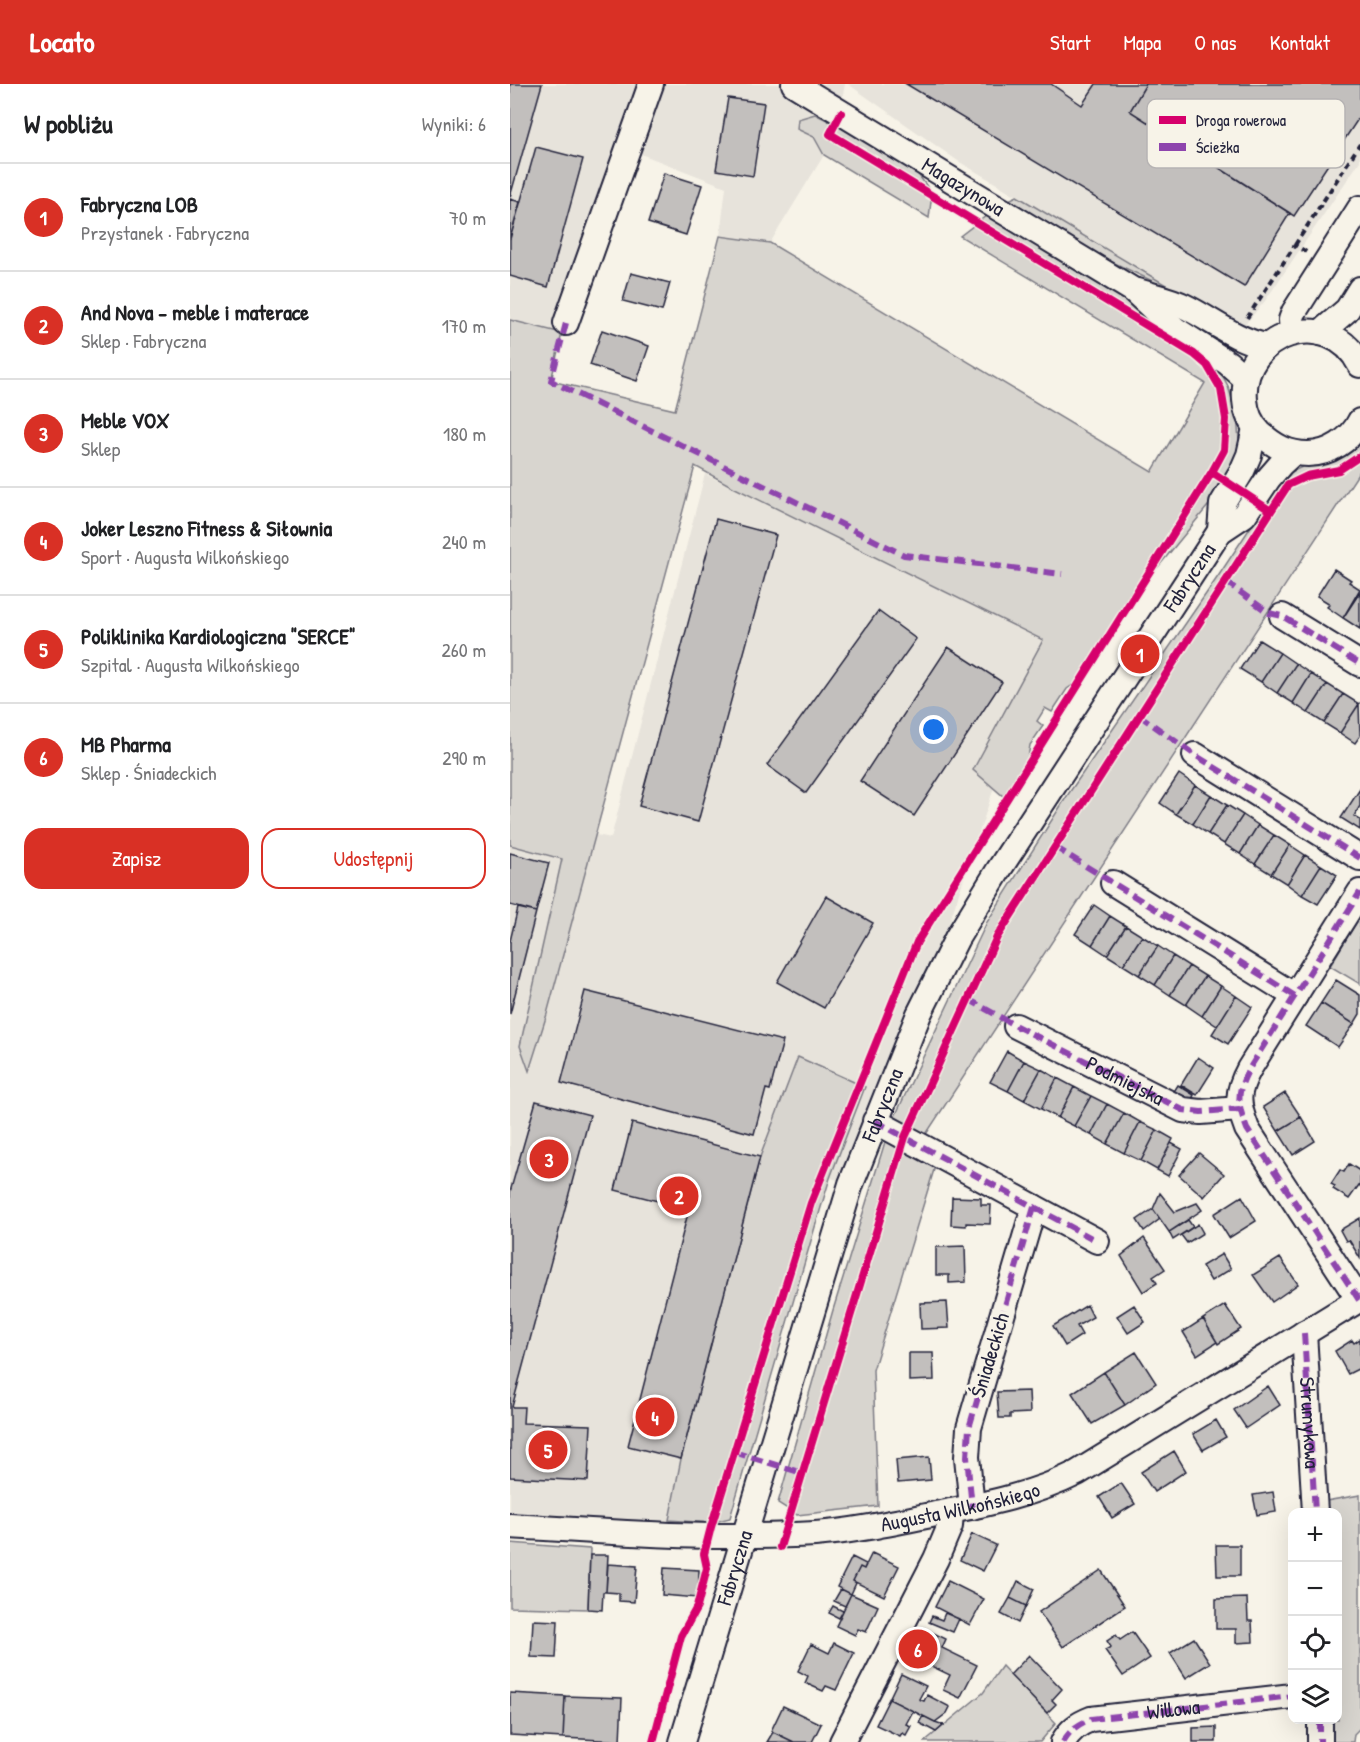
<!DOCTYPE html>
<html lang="pl">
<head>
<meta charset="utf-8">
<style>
  body { margin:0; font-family:"Patrick Hand",sans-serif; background:#f2f2f2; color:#202124 }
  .controls { position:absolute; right:18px; bottom:18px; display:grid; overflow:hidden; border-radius:12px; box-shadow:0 6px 24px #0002 }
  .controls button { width:54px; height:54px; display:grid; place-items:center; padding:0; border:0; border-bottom:2px solid #e0e0e0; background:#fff; color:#202124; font:30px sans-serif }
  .you { position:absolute; left:424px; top:646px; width:21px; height:21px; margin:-15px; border:4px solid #fff; border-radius:50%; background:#1a73e8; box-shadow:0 0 0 9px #1a73e833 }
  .badge { display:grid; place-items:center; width:39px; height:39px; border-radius:50%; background:#d93025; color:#fff; font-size:20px; font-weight:700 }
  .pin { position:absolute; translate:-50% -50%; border:3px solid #fff; box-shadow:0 2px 6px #0006 }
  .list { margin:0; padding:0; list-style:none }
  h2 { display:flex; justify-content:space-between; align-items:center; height:78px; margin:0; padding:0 24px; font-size:26px }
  h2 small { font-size:20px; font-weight:400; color:#757577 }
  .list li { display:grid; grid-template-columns:39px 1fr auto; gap:18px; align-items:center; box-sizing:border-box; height:108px; padding:0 24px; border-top:2px solid #e0e0e0 }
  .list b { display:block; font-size:22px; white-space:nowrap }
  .list p { margin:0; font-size:20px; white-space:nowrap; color:#757577 }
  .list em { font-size:20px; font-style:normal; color:#757577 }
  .actions { display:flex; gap:12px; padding:18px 24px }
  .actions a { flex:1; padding:14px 0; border:2px solid #d93025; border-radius:18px; text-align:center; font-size:21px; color:#d93025 }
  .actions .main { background:#d93025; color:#fff }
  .icon { flex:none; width:33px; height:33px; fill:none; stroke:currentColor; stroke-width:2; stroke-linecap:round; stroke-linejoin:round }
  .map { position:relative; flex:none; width:850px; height:1658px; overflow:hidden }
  header { display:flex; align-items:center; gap:36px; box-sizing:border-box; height:84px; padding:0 30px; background:#d93025; color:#fff }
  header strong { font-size:28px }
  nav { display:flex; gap:33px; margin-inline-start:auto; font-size:21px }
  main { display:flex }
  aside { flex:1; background:#fff }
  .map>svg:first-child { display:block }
  .built { fill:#e7e3db }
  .green { fill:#d8d5cf; stroke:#7d7c85; stroke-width:1.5 }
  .building { fill:#c2bfbd; stroke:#22223b; stroke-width:1.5 }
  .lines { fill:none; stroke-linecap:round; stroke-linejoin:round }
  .minor-casing { stroke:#22223b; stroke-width:28 }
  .path { stroke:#22223b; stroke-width:4; stroke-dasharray:6 4.5; stroke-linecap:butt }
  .minor { stroke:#f7f3e8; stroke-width:24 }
  .quiet { stroke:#8e44ad; stroke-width:6; stroke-dasharray:12 6; stroke-linecap:butt }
  .cycleway-casing { stroke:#f7f3e8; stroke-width:11 }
  .cycleway { stroke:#d6006c; stroke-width:8 }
  .labels { text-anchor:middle; stroke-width:6; stroke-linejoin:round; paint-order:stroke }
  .street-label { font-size:21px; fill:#22223b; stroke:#f7f3e8 }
  .key { fill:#f7f3e8; stroke:#b7b4b4; stroke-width:1.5 }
  .key-label { font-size:16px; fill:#22223b }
</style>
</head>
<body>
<header>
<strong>Locato</strong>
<nav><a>Start</a><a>Mapa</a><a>O nas</a><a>Kontakt</a></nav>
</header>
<main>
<aside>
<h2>W pobliżu<small>Wyniki: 6</small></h2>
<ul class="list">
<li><span class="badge">1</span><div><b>Fabryczna LOB</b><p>Przystanek · Fabryczna</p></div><em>70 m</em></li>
<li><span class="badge">2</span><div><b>And Nova - meble i materace</b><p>Sklep · Fabryczna</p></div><em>170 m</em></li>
<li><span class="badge">3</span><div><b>Meble VOX</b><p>Sklep</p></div><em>180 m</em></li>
<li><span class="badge">4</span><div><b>Joker Leszno Fitness &amp; Siłownia</b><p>Sport · Augusta Wilkońskiego</p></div><em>240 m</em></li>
<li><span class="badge">5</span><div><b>Poliklinika Kardiologiczna &quot;SERCE&quot;</b><p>Szpital · Augusta Wilkońskiego</p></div><em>260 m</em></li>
<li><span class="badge">6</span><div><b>MB Pharma</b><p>Sklep · Śniadeckich</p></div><em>290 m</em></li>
</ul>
<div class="actions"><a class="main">Zapisz</a><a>Udostępnij</a></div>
</aside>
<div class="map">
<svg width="850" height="1658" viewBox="0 0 850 1658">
  <rect width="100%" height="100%" fill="#f7f3e8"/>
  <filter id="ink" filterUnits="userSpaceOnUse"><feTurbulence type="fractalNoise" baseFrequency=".0167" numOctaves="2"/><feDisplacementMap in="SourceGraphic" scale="12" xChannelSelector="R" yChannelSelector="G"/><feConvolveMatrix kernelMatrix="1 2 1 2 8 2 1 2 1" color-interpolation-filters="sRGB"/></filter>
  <g filter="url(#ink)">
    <path class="built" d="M 0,0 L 335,0 L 327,41 L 314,71 L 260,159 L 210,152 L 216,103 L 118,65 L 50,257 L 0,243 Z
      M 338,0 L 850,0 L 850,77 L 755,217 L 731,245 L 448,77 Z
      M 195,390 L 533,556 L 409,930 L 341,1100 L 250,1073 L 171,1375 L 159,1436 L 0,1436 L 0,697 L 77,749 L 101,754 Z"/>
    <path class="green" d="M 305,30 L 327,41 L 407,89 L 422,109 L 419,134 L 314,71 L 304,53 L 287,45 L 288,35 Z
      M 507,112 L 676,213 L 495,127 L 623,206 L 708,283 L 718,302 L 727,331 L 730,370 L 711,406 L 617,521 L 567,598 L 557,605 L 542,628 L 535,624 L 527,637 L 533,642 L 520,661 L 518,674 L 493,712 L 463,686 L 533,556 L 223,403 L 185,382 L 37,930 L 19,987 L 10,962 L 52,775 L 0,761 L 0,236 L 52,249 L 41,297 L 165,326 L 210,152 L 260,159 L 642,388 L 695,299 L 450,152 L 476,132 L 494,127 L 486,122 Z
      M 850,360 L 850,387 L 409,1061 L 396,1068 L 411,1076 L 426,1079 L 363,1286 L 368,1422 L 287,1431 L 268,1419 L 323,1226 L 379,1045 L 477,838 L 559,709 L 709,491 L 775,391 L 794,382 L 820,378 Z
      M 849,834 L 850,835 L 850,900 L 820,882 Z
      M 288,973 L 355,1003 L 320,1094 L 305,1143 L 220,1434 L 200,1439 L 159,1436 L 171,1375 L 250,1073 Z
      M 850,1411 L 850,1644 L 844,1650 L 843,1658 L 810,1658 L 810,1636 L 828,1636 L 828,1428 L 805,1428 L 805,1419 Z
      M 0,1459 L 80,1465 L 78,1525 L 0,1523 Z
      M 492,1582 L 546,1639 L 530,1658 L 414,1658 L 473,1609 Z"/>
    <path class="building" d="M 0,0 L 32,0 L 0,113 Z
      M 396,0 L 541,0 L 572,21 L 586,0 L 636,0 L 620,27 L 780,129 L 734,203 Z
      M 636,0 L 850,0 L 850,32 L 784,132 L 620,27 Z
      M 218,14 L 254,19 L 243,92 L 206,86 Z
      M 26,63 L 73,75 L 38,203 L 0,192 L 0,155 Z
      M 154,89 L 192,101 L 176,151 L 138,139 Z
      M 0,115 L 10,118 L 0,155 Z
      M 121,189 L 160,199 L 152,227 L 113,217 Z
      M 92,246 L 139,262 L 127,297 L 80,281 Z
      M 206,435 L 266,451 L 188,738 L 129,722 Z
      M 824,485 L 841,496 L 839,498 L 850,505 L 833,534 L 817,523 L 820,520 L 807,512 Z
      M 850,508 L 850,545 L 833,534 Z
      M 368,527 L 406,555 L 296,709 L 257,681 Z
      M 749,556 L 770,569 L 751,598 L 730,585 Z
      M 438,563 L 492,598 L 404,732 L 350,697 Z
      M 770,569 L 786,580 L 767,609 L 751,598 Z
      M 786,580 L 801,590 L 783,619 L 767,609 Z
      M 801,590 L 817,600 L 798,629 L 783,619 Z
      M 817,600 L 833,610 L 814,639 L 798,629 Z
      M 833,610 L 849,620 L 830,649 L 814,639 Z
      M 849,620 L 850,652 L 845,659 L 830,649 Z
      M 669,690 L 685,701 L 666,730 L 650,719 Z
      M 685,701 L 701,711 L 683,740 L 666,730 Z
      M 850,705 L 850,722 L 844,732 L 850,736 L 850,746 L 831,734 Z
      M 701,711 L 717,721 L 698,750 L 683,740 Z
      M 717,721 L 733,731 L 714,760 L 698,750 Z
      M 733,731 L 748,741 L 730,770 L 714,760 Z
      M 748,741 L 764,751 L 745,780 L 730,770 Z
      M 764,751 L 780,761 L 761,790 L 745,780 Z
      M 780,761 L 795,771 L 777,800 L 761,790 Z
      M 0,769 L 39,779 L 26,828 L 0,821 Z
      M 795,771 L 811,781 L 792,811 L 777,800 Z
      M 811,781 L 827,791 L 808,820 L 792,811 Z
      M 316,812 L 363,839 L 314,924 L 267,898 Z
      M 584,821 L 600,832 L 582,861 L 565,850 Z
      M 8,824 L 26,828 L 0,930 L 0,857 Z
      M 600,832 L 616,842 L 597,871 L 582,861 Z
      M 616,842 L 632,852 L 613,881 L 597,871 Z
      M 632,852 L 648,862 L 629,891 L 613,881 Z
      M 648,862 L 663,872 L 645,901 L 629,891 Z
      M 663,872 L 679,882 L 660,911 L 645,901 Z
      M 679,882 L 695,892 L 676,921 L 660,911 Z
      M 695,892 L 711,902 L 692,932 L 676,921 Z
      M 826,896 L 850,911 L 850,930 L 844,940 L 811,919 Z
      M 711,902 L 726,912 L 707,942 L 692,932 Z
      M 75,907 L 273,957 L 260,1006 L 256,1005 L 244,1050 L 51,999 Z
      M 726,912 L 742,923 L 718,960 L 702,950 Z
      M 811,919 L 844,940 L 828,963 L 796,942 Z
      M 497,967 L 514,977 L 498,1007 L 480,998 Z
      M 688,973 L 704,984 L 687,1011 L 671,1001 Z
      M 514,977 L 531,985 L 514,1016 L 498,1007 Z
      M 531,985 L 547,994 L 531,1025 L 514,1016 Z
      M 547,994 L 564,1003 L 548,1034 L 531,1025 Z
      M 668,1001 L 684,1011 L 679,1021 L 661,1012 Z
      M 564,1003 L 581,1012 L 564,1042 L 548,1034 Z
      M 775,1009 L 791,1033 L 768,1047 L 753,1023 Z
      M 581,1012 L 597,1020 L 581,1051 L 564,1042 Z
      M 26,1017 L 80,1031 L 2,1323 L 14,1323 L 13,1339 L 81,1341 L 78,1397 L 0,1393 L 0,1108 Z
      M 597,1020 L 614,1029 L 597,1060 L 581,1051 Z
      M 614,1029 L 630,1038 L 614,1069 L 597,1060 Z
      M 791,1033 L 805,1057 L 783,1071 L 768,1047 Z
      M 630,1038 L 647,1046 L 631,1077 L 614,1069 Z
      M 122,1039 L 250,1073 L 171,1375 L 118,1362 L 179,1125 L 105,1106 Z
      M 647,1046 L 663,1055 L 647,1086 L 631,1077 Z
      M 661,1059 L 672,1065 L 658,1092 L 647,1086 Z
      M 689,1069 L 714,1090 L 694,1113 L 669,1091 Z
      M 839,1080 L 850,1087 L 850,1102 L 849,1101 L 839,1115 L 823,1105 L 825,1102 L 821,1100 L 830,1086 L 834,1088 Z
      M 650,1109 L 665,1128 L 687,1119 L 692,1126 L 659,1148 L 643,1125 Z
      M 732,1112 L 746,1137 L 719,1154 L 704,1130 Z
      M 442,1113 L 471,1114 L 471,1121 L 481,1121 L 480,1140 L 456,1139 L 456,1142 L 441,1141 Z
      M 643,1125 L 650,1135 L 634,1147 L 627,1136 Z
      M 850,1134 L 850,1174 L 839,1156 L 836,1157 L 830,1146 Z
      M 678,1136 L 683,1143 L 663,1156 L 659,1148 Z
      M 688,1140 L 693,1149 L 677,1159 L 671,1151 Z
      M 634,1154 L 655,1185 L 643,1193 L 647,1199 L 633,1208 L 611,1172 Z
      M 455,1162 L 456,1198 L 439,1199 L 439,1191 L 426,1191 L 426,1163 Z
      M 712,1170 L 721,1185 L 701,1197 L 692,1182 Z
      M 770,1174 L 788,1200 L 762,1218 L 743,1191 Z
      M 437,1218 L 439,1244 L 411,1245 L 410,1219 Z
      M 577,1221 L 583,1233 L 567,1242 L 572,1251 L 555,1262 L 543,1242 Z
      M 624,1221 L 635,1238 L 618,1249 L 607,1232 Z
      M 715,1221 L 731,1245 L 708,1260 L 693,1235 Z
      M 693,1235 L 707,1258 L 687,1271 L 673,1248 Z
      M 850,1255 L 850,1284 L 838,1290 L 825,1267 L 842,1256 L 844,1259 Z
      M 626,1268 L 646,1299 L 615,1321 L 594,1288 Z
      M 399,1269 L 423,1269 L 424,1296 L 399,1297 Z
      M 594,1288 L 615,1321 L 582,1340 L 562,1309 Z
      M 758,1302 L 770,1321 L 736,1344 L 724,1326 Z
      M 519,1307 L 520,1329 L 500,1330 L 500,1334 L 489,1334 L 487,1308 Z
      M 706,1336 L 716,1353 L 693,1366 L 683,1350 Z
      M 664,1367 L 676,1387 L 644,1408 L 631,1388 Z
      M 419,1373 L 421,1396 L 388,1399 L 386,1376 Z
      M 611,1399 L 625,1420 L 602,1434 L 589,1413 Z
      M 763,1408 L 766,1428 L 747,1431 L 743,1411 Z
      M 462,1450 L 486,1461 L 473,1487 L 450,1476 Z
      M 706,1461 L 730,1461 L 730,1492 L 707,1492 Z
      M 362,1469 L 389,1482 L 374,1512 L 343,1497 L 350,1483 L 354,1485 Z
      M 80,1471 L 98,1471 L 96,1508 L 93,1508 L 92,1526 L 78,1525 Z
      M 342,1473 L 356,1480 L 354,1485 L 350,1483 L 343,1497 L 346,1499 L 341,1510 L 327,1503 Z
      M 98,1480 L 127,1482 L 124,1518 L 109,1517 L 109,1509 L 96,1508 Z
      M 154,1484 L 189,1486 L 188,1514 L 152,1511 Z
      M 591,1486 L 615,1522 L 553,1563 L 529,1528 Z
      M 438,1497 L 474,1515 L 460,1541 L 425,1523 Z
      M 508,1497 L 524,1505 L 516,1522 L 500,1514 Z
      M 331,1505 L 341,1510 L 335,1522 L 324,1517 Z
      M 341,1510 L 368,1522 L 356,1548 L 348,1545 L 345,1551 L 326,1542 Z
      M 500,1514 L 516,1522 L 508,1539 L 491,1530 Z
      M 737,1514 L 738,1537 L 742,1537 L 743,1558 L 726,1559 L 726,1545 L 706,1545 L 706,1515 Z
      M 323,1522 L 333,1527 L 329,1534 L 319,1529 Z
      M 435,1529 L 449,1535 L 443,1548 L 419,1538 L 422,1532 L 432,1536 Z
      M 23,1536 L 48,1537 L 46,1574 L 21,1573 Z
      M 413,1544 L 436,1555 L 432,1564 L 467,1581 L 450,1614 L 433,1606 L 440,1591 L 400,1572 Z
      M 622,1548 L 640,1574 L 613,1592 L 595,1566 L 601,1563 L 597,1557 L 606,1551 L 610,1556 Z
      M 684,1554 L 700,1579 L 676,1594 L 660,1569 Z
      M 324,1559 L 344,1569 L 326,1606 L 316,1602 L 313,1607 L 295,1599 L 298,1592 L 288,1587 L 301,1560 L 319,1569 Z
      M 519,1571 L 552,1605 L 542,1616 L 546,1620 L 537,1629 L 500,1591 Z
      M 391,1590 L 416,1602 L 409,1615 L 414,1617 L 417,1611 L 440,1623 L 437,1629 L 425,1638 L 379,1615 Z
      M 0,1609 L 55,1612 L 53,1654 L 0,1651 Z
      M 55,1612 L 112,1614 L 110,1657 L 53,1654 Z
      M 379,1615 L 403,1627 L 396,1640 L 401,1642 L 396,1651 L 392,1649 L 390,1652 L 366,1641 Z
      M 273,1622 L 311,1640 L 302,1658 L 284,1658 L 261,1647 Z
      M 413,1632 L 425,1638 L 434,1641 L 426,1648 L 409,1639 Z
      M 706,1643 L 706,1658 L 683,1658 L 683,1644 Z
      M 263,1648 L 284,1658 L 257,1658 Z"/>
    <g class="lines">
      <defs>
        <g id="minor">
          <path id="s1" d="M 284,0 L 623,206 L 665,245 L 718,279 L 736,295"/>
          <path d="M 628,207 C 643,212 660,215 674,222 C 701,235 725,256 756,262"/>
          <path d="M 56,239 L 141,0"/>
          <path d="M 782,249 L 781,236 L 784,228 L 850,124"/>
          <path d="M 810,249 L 837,226 L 850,205"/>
          <path d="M 850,281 C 820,220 729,249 735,316 C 736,328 741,340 750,349 C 764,362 778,370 798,370 C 819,370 841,356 850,337"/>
          <path d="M 710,447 L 712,420 L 732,387 L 739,371 L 745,344"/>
          <path d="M 772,532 L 850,580"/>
          <path d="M 685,671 L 850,774"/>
          <path d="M 603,799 L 785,912"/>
          <path d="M 506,942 L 673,1026 L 691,1028 L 730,1025"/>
          <path d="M 365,1037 L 524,1123 L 459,1344 L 457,1373 L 462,1423"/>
          <path d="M 524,1123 L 587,1157"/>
          <path d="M 849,1216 L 737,1045 C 727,1019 726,1009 739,985 L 850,808"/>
          <path id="s2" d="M 794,1249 L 805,1428"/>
          <path id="s3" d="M 0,1442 C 102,1448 203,1456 305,1450 C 347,1447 390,1437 431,1429 C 477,1420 525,1410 567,1389 L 850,1215"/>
          <path d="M 810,1636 L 810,1658"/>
          <path id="s4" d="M 172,1658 L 341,1100 L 409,930 L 447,854 L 488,787 L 710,447 L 734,431 L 758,395 L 771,380 L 783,369"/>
          <path d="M 332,1658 L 426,1475 L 440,1442 L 441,1427"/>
          <path d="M 553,1658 C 560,1646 568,1640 581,1635 L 782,1612"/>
        </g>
      </defs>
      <use href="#minor" class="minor-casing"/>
      <path class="path" d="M 785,161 L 850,60
        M 737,234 L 785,161 L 798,169"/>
      <use href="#minor" class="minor"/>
      <g class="quiet">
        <path d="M 56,239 L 41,297 L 394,471 L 552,490"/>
        <path d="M 715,497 L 759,529 L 772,532 L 850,580"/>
        <path d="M 629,631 L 685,671 L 850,774"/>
        <path d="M 545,763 L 785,912"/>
        <path id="s5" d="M 458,915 L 506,942 L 673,1026 L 691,1028 L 730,1025"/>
        <path d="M 365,1037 L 524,1123 L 459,1344 L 457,1373 L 462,1423"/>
        <path d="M 524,1123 L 587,1157"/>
        <path d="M 849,1216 L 737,1045 C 727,1019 726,1009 739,985 L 850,808"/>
        <path d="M 794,1249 L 805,1428"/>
        <path d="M 224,1368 L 292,1389"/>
        <path d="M 810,1636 L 810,1658"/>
        <path id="s6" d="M 553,1658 C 560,1646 568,1640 581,1635 L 782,1612"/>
      </g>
      <defs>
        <path id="cycleway" d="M 331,29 L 320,50 L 684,270 L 697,281 L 711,305 L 716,335 L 714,366 L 702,388 L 761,427 L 778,401 L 797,392 L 829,386 L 850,372
          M 270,1463 L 395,1053 L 487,853 L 761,427
          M 143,1658 L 171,1552 L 187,1523 L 197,1484 L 194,1470 L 201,1443 L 301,1119 L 407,858 L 702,388"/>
      </defs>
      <use href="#cycleway" class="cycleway-casing"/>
      <use href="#cycleway" class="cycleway"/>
    </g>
  </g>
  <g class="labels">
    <g class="street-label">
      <text dy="7" stroke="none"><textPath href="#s1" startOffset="198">Magazynowa</textPath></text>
      <text dy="7" stroke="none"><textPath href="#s4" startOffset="1280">Fabryczna</textPath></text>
      <text dy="7" stroke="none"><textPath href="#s5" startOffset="177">Podmiejska</textPath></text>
      <text dy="7" stroke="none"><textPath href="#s4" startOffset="668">Fabryczna</textPath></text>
      <text transform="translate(480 1271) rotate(-73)" y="7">Śniadeckich</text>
      <text dy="7" stroke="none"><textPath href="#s2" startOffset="90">Strumykowa</textPath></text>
      <text dy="7" stroke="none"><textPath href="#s3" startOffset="453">Augusta Wilkońskiego</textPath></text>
      <text dy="7" stroke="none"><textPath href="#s4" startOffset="182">Fabryczna</textPath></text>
      <text dy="7" stroke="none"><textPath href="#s6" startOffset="120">Willowa</textPath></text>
    </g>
  </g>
  <rect x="637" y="15" width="198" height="69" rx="9" class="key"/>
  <rect x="649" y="32" width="27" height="8" fill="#d6006c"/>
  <rect x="649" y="59" width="27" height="8" fill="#8e44ad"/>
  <g class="key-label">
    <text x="686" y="42">Droga rowerowa</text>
    <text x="686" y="69">Ścieżka</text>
  </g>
</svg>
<div class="controls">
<button>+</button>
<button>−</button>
<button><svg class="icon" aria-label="locate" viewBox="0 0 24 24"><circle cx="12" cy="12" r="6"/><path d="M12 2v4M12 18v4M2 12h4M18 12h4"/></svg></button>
<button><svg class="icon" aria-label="layers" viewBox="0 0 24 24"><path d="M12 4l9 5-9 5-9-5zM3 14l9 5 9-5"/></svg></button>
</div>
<div class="you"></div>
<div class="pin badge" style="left:630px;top:570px">1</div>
<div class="pin badge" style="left:169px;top:1112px">2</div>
<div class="pin badge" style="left:39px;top:1075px">3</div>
<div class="pin badge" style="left:145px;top:1333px">4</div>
<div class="pin badge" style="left:38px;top:1366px">5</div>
<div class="pin badge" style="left:408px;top:1565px">6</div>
</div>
</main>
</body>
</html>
